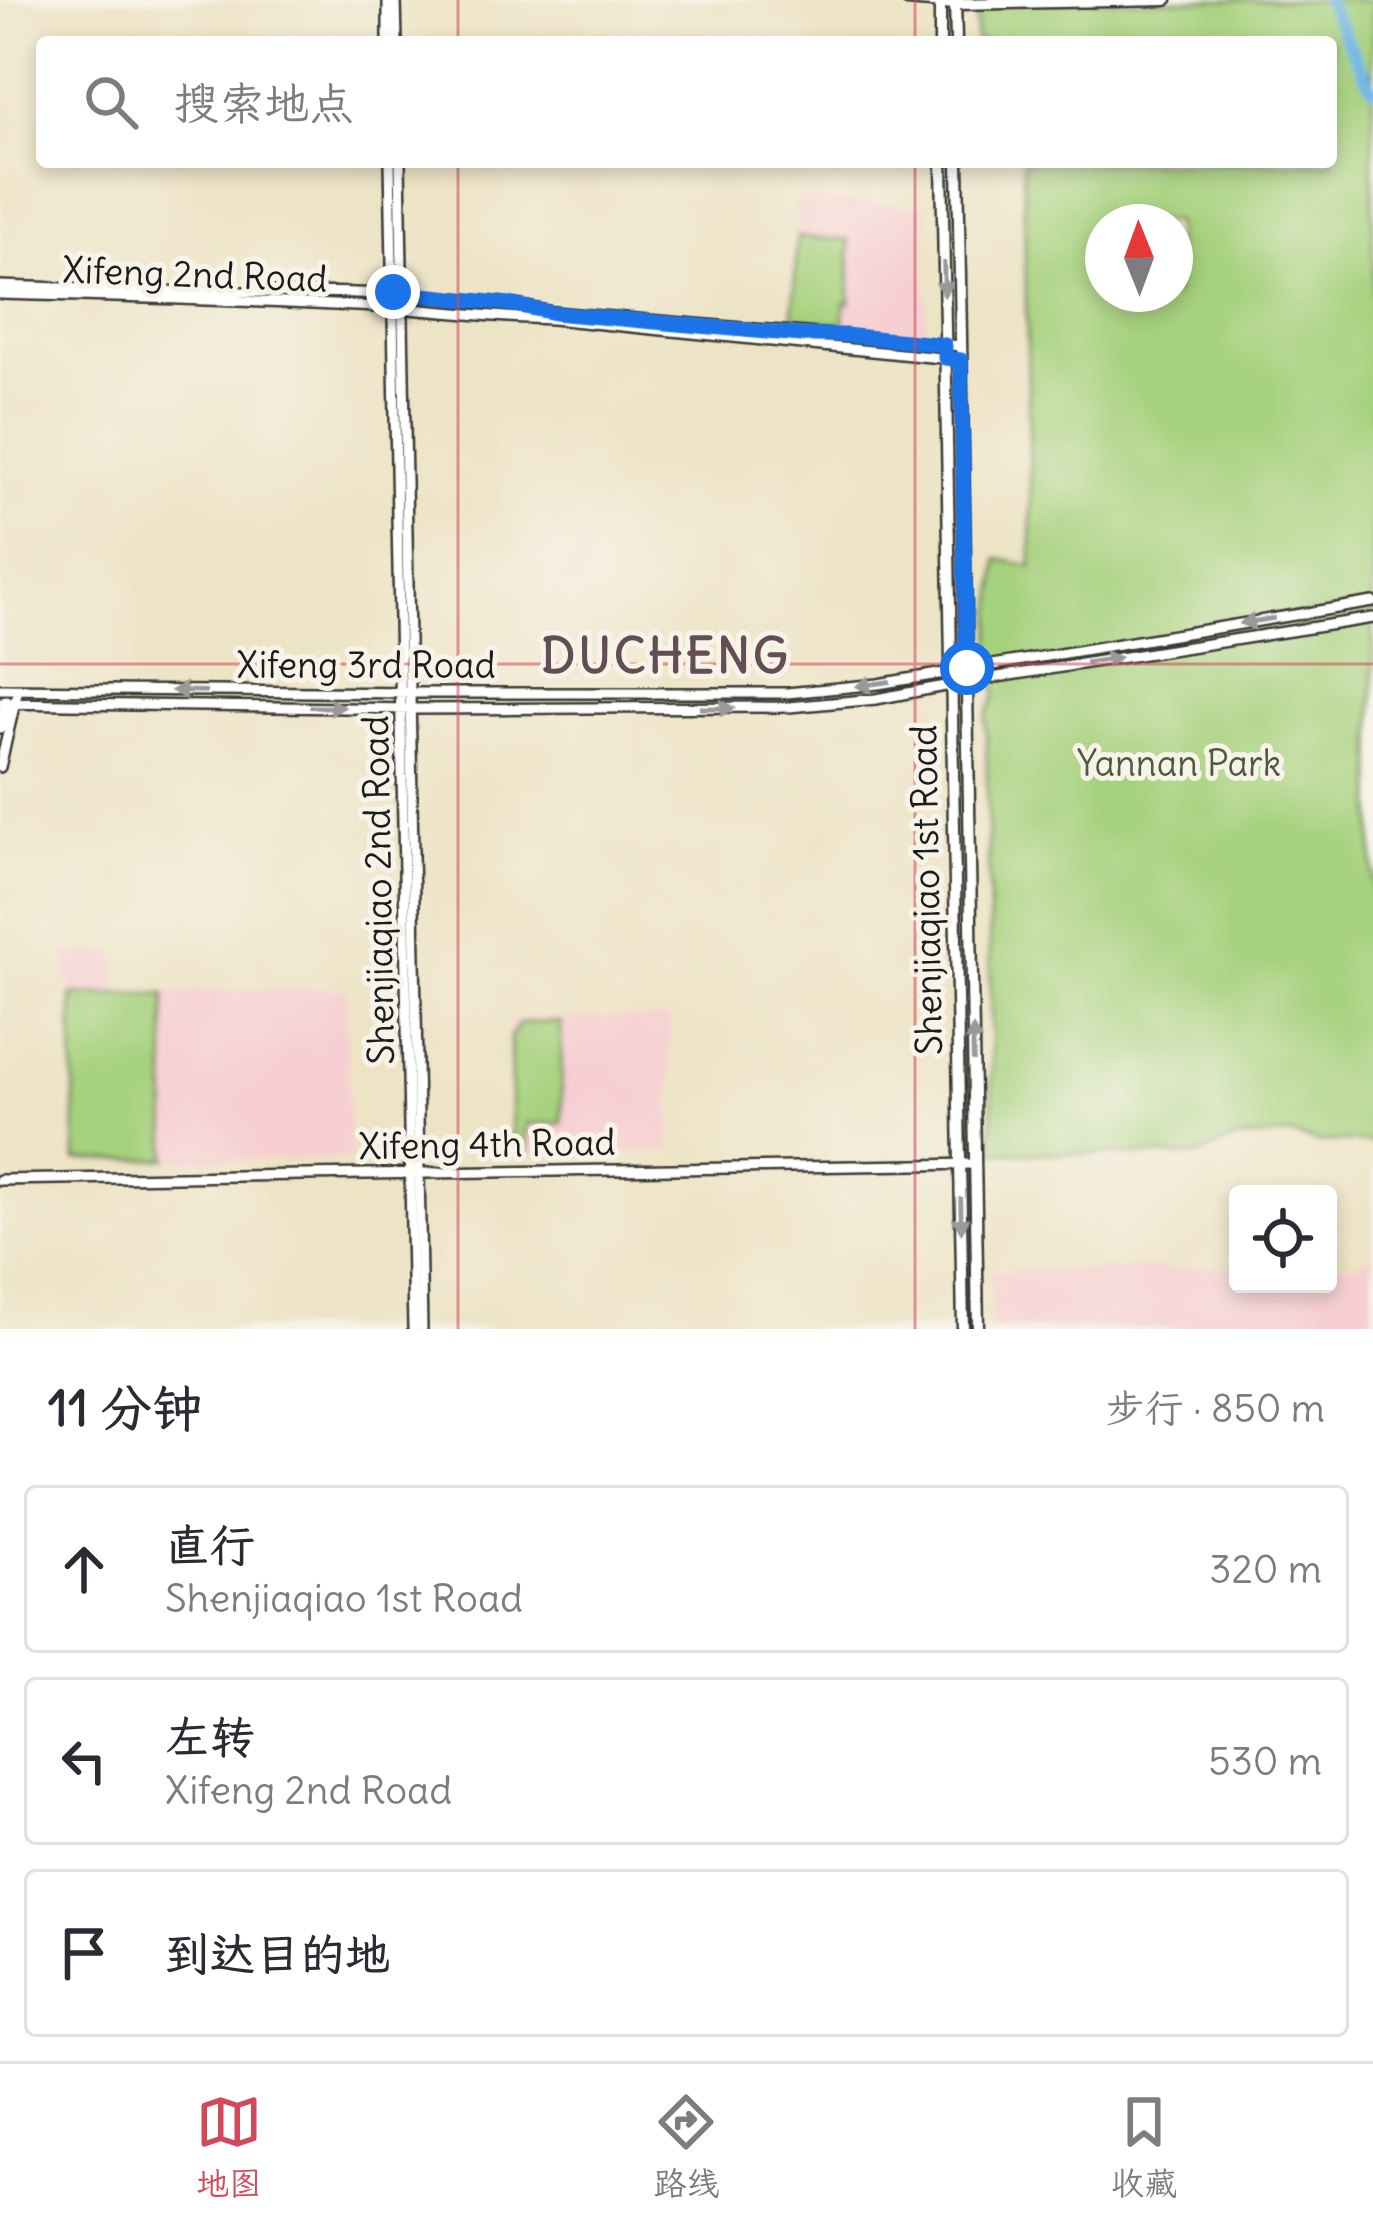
<!DOCTYPE html>
<html lang="zh">
<head>
<meta charset="utf-8">
<style>
  body { margin:0; font-family:Delius,"LXGW WenKai TC",sans-serif; background:#f2f2f3; color:#2b2b33 }
  .controls { position:absolute; right:36px; bottom:36px; display:grid; overflow:hidden; border-radius:12px; box-shadow:0 6px 18px #0003 }
  .controls button { width:108px; height:108px; display:grid; place-items:center; padding:0; border:0; border-bottom:3px solid #e1e1e2; background:#fff; color:#2b2b33; font:60px sans-serif }
  .compass { position:absolute; left:1085px; top:204px; width:108px; height:108px; border-radius:50%; background:#fff; box-shadow:0 6px 18px #0003; rotate:359deg }
  .stop { position:absolute; width:36px; height:36px; margin:-27px; border:9px solid #1a73e8; border-radius:50%; background:#fff }
  .stop.end { background:#1a73e8; border-color:#fff; box-shadow:0 3px 12px #0008 }
  .list { margin:0; padding:0; list-style:none }
  h2 { display:flex; justify-content:space-between; align-items:center; height:156px; margin:0; padding:0 48px; font-size:51px }
  h2 small { font-size:39px; font-weight:400; color:#7c7c81 }
  .list li { display:grid; grid-template-columns:78px 1fr auto; gap:36px; align-items:center; box-sizing:border-box; height:168px; margin:0 24px 24px; padding:0 24px; border:3px solid #e1e1e2; border-radius:12px }
  .list b { display:block; font-size:45px; white-space:nowrap }
  .list p { margin:0; font-size:39px; white-space:nowrap; color:#7c7c81 }
  .list em { font-size:39px; font-style:normal; color:#7c7c81 }
  .icon { flex:none; width:66px; height:66px; fill:none; stroke:currentColor; stroke-width:2; stroke-linecap:round; stroke-linejoin:round }
  .map { position:relative; flex:none; width:1373px; height:1329px; overflow:hidden }
  .search { position:absolute; background:#fff; box-shadow:0 6px 18px #0003; left:36px; right:36px; top:36px; height:132px; display:flex; align-items:center; gap:30px; box-sizing:border-box; padding:0 42px; border-radius:12px; color:#7c7c81; font-size:45px }
  .sheet { height:732px; background:#fff }
  nav { display:flex; justify-content:space-around; align-items:center; box-sizing:border-box; height:168px; border-top:3px solid #e1e1e2; background:#fff; font-size:33px; color:#7c7c81 }
  nav a { display:grid; justify-items:center; gap:6px }
  nav .on { color:#d1495b }
  .map>svg:first-child { display:block }
  .built { fill:#f7cfd2 }
  .green { fill:#a6d17d; stroke:#61764c; stroke-width:3; fill-rule:evenodd }
  .lines { fill:none; stroke-linecap:round; stroke-linejoin:round }
  .river { stroke:#70b6e7; stroke-width:12 }
  .tertiary-casing { stroke:#3b3a35; stroke-width:14 }
  .secondary-casing { stroke:#3b3a35; stroke-width:15 }
  .tertiary { stroke:#fff; stroke-width:9 }
  .secondary { stroke:#fff; stroke-width:10 }
  .oneway { fill:#999 }
  .route { stroke:#1a73e8; stroke-width:15 }
  .grid { fill:none; stroke:#d1495b; stroke-width:3; stroke-opacity:0.55 }
  .labels { text-anchor:middle; stroke-width:10; stroke-linejoin:round; paint-order:stroke }
  .street-label { font-size:36px; fill:#1c1c1c; stroke:#f7f3e8 }
  .park-label { font-size:36px; fill:#4c5b3e; stroke:#f7f3e8 }
  .district-label { font-size:48px; font-weight:bold; letter-spacing:3px; fill:#634e54; stroke:#f7f3e8 }
</style>
</head>
<body>
<div class="map">
<svg width="1373" height="1329" viewBox="0 0 1373 1329">
  <rect width="100%" height="100%" fill="#f7f3e8"/>
  <filter id="ink" filterUnits="userSpaceOnUse"><feTurbulence type="fractalNoise" baseFrequency=".00833" numOctaves="2"/><feDisplacementMap in="SourceGraphic" scale="24" xChannelSelector="R" yChannelSelector="G"/><feConvolveMatrix kernelMatrix="1 2 1 2 8 2 1 2 1" color-interpolation-filters="sRGB"/></filter>
  <filter id="wash" filterUnits="userSpaceOnUse"><feTurbulence type="fractalNoise" baseFrequency=".004" numOctaves="4" result="noise"/><feDisplacementMap in="SourceGraphic" scale="48" xChannelSelector="R" yChannelSelector="G"/><feGaussianBlur stdDeviation="2.7" result="paint"/><feColorMatrix in="noise" values="0 0 0 0 0 0 0 0 0 0 0 0 0 0 0 0 0 1.4 0 .05"/><feComposite in="paint" operator="in"/></filter>
  <g filter="url(#wash)">
    <rect width="100%" height="100%" fill="#ede3c5"/>
    <path class="built" d="M 797,199 L 925,206 L 926,335 L 791,319 Z
      M 116,952 L 117,993 L 345,988 L 350,1159 L 73,1161 L 72,993 L 72,982 L 67,978 L 67,953 Z
      M 670,1017 L 671,1151 L 511,1154 L 508,1020 Z
      M 1373,1254 L 1373,1329 L 991,1329 L 990,1271 L 1238,1267 L 1238,1284 L 1328,1284 L 1328,1265 L 1356,1264 Z"/>
    <path class="green" d="M 977,0 L 1373,0 L 1373,1142 L 1318,1142 L 1292,1135 L 1236,1139 L 1198,1156 L 993,1152 L 986,717 L 996,696 L 991,646 L 998,559 L 1032,566 L 1023,162 L 1331,162 L 1331,42 L 976,42 ZM 1103,222 L 1175,222 L 1175,294 L 1103,294 Z
      M 797,237 L 849,240 L 850,303 L 844,303 L 844,324 L 793,318 Z
      M 165,994 L 167,1159 L 76,1160 L 72,995 Z
      M 561,1022 L 562,1123 L 527,1124 L 527,1153 L 512,1153 L 510,1037 L 520,1023 Z"/>
    <g class="lines">
      <path class="river" d="M 1326,0 L 1373,89"/>
    </g>
  </g>
  <g filter="url(#ink)">
    <g class="lines">
      <defs>
        <path id="tertiary" d="M 388,0 L 388,42
          M 396,0 L 397,42
          M 390,162 L 413,1329
          M 400,162 L 422,1329
          M 0,286 C 77,288 154,292 231,292 C 340,292 446,291 553,312 L 961,346
          M 0,294 C 126,297 252,301 378,307 C 436,310 494,318 552,319 L 961,360
          M 0,689 L 412,693 L 787,693 L 878,684 L 1373,602
          M 0,703 L 412,709 L 789,707 L 876,699 L 966,682 L 1373,618
          M 0,728 L 6,700
          M 0,767 L 18,689
          M 0,1180 L 975,1164"/>
        <path id="secondary" d="M 907,0 L 955,4 L 1166,0
          M 940,0 L 940,42
          M 955,0 L 956,42
          M 942,162 L 963,1329
          M 958,162 L 978,1329"/>
      </defs>
      <use href="#tertiary" class="tertiary-casing"/>
      <use href="#secondary" class="secondary-casing"/>
      <use href="#tertiary" class="tertiary"/>
      <use href="#secondary" class="secondary"/>
    </g>
    <defs><path id="oneway-solid" d="M-6-.8H1V-3.2L6.5 0L1 3.2V.8H-6Z" transform="scale(3)"/></defs>
    <g class="oneway">
      <use href="#oneway-solid" transform="translate(944 279) rotate(89)"/>
      <use href="#oneway-solid" transform="translate(1257 621) rotate(171)"/>
      <use href="#oneway-solid" transform="translate(1103 660) rotate(-9)"/>
      <use href="#oneway-solid" transform="translate(873 684) rotate(172)"/>
      <use href="#oneway-solid" transform="translate(189 691) rotate(-179)"/>
      <use href="#oneway-solid" transform="translate(327 707) rotate(1)"/>
      <use href="#oneway-solid" transform="translate(717 708)"/>
      <use href="#oneway-solid" transform="translate(973 1044) rotate(-91)"/>
      <use href="#oneway-solid" transform="translate(961 1215) rotate(89)"/>
    </g>
  </g>
  <g class="lines" filter="url(#ink)">
    <path class="route" d="M 393,292 L 509,304 L 554,313 L 801,335 L 844,335 L 945,345 L 945,358 L 961,360 L 967,668"/>
  </g>
  <path class="grid" d="M 458,0 L 458,42M 915,0 L 915,42M 458,162 L 458,1329M 915,162 L 915,1329M 0,664 L 1373,664"/>
  <g class="labels">
    <g class="street-label">
      <text transform="translate(195 274) rotate(2)" y="13">Xifeng 2nd Road</text>
      <text x="366" y="678">Xifeng 3rd Road</text>
      <text transform="translate(378 890) rotate(-91)" y="13">Shenjiaqiao 2nd Road</text>
      <text transform="translate(926 890) rotate(-91)" y="13">Shenjiaqiao 1st Road</text>
      <text transform="translate(487 1144) rotate(-1)" y="13">Xifeng 4th Road</text>
    </g>
    <g class="park-label">
      <text x="1179" y="776">Yannan Park</text>
    </g>
    <g class="district-label">
      <text x="666" y="673">DUCHENG</text>
    </g>
  </g>
</svg>
<div class="controls">
<button><svg class="icon" aria-label="locate" viewBox="0 0 24 24"><circle cx="12" cy="12" r="6"/><path d="M12 2v4M12 18v4M2 12h4M18 12h4"/></svg></button>
</div>
<svg class="compass" viewBox="-18 -18 36 36"><path d="M0-13l5 13h-10z" fill="#e53935"/><path d="M0 13l5-13h-10z" fill="#7c7c81"/></svg>
<div class="stop" style="left:967px;top:668px"></div>
<div class="stop end" style="left:393px;top:292px"></div>
<div class="search"><svg class="icon" aria-label="search" viewBox="0 0 24 24"><circle cx="10" cy="10" r="6"/><path d="M15 15l6 6"/></svg>搜索地点</div>
</div>
<section class="sheet">
<h2>11 分钟<small>步行 · 850 m</small></h2>
<ul class="list">
<li><svg class="icon" aria-label="ahead" viewBox="0 0 24 24"><path d="M12 20V5M6 11l6-6 6 6"/></svg><div><b>直行</b><p>Shenjiaqiao 1st Road</p></div><em>320 m</em></li>
<li><svg class="icon" aria-label="left" viewBox="0 0 24 24"><path d="M17 20v-9H6M10 6l-5 5 5 5"/></svg><div><b>左转</b><p>Xifeng 2nd Road</p></div><em>530 m</em></li>
<li><svg class="icon" aria-label="arrive" viewBox="0 0 24 24"><path d="M6 21V4h12l-3 4 3 4H6"/></svg><div><b>到达目的地</b></div></li>
</ul>
</section>
<nav>
<a class="on"><svg class="icon" aria-label="map" viewBox="0 0 24 24"><path d="M3 6l6-2 6 2 6-2v14l-6 2-6-2-6 2zM9 4v14M15 6v14"/></svg>地图</a>
<a><svg class="icon" aria-label="directions" viewBox="0 0 24 24"><path d="M12 3l9 9-9 9-9-9zM9 14v-3h6M13 9l2 2-2 2"/></svg>路线</a>
<a><svg class="icon" aria-label="saved" viewBox="0 0 24 24"><path d="M7 4h10v16l-5-4-5 4z"/></svg>收藏</a>
</nav>
</body>
</html>
